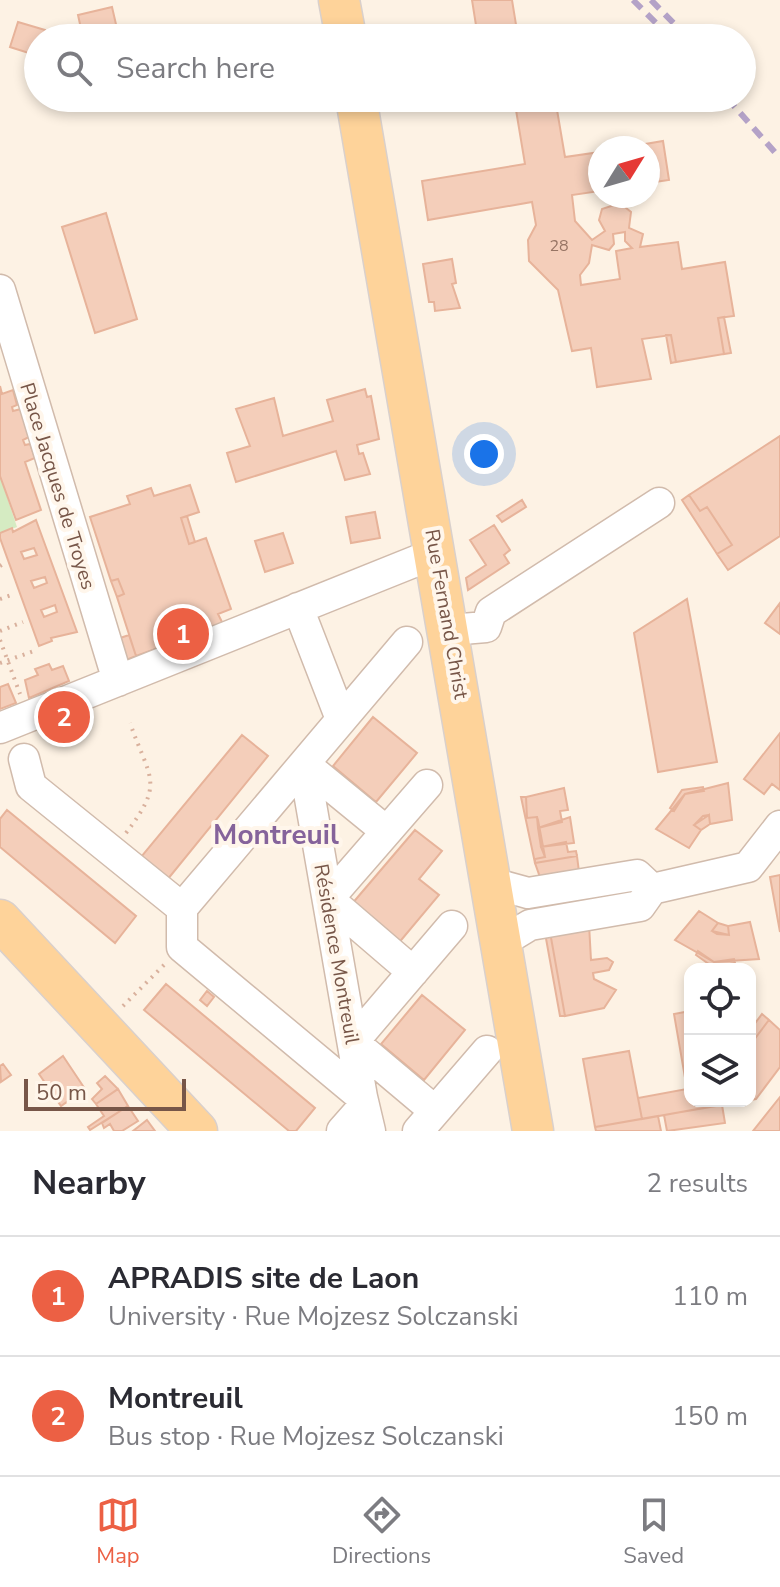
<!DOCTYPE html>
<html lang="en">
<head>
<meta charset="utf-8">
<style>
  body { margin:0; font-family:"Nunito Sans",sans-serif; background:#f7f7f7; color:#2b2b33 }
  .controls { position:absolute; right:24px; bottom:24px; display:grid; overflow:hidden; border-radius:16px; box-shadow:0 4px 12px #0003 }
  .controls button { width:72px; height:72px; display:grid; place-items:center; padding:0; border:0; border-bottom:2px solid #e1e1e2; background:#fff; color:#2b2b33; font:40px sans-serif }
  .compass { position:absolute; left:588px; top:136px; width:72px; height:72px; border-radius:50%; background:#fff; box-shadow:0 4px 12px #0003; rotate:53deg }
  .scale { position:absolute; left:24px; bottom:20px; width:162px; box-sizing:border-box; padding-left:8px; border:4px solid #775648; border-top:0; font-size:22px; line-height:28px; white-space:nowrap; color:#775648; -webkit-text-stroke:6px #fff6eb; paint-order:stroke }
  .you { position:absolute; left:484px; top:454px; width:28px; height:28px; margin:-20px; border:6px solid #fff; border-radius:50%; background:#1a73e8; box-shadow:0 0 0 12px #1a73e833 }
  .badge { display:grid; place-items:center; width:52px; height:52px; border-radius:50%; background:#ec6044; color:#fff; font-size:26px; font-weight:700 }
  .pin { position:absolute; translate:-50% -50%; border:4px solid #fff; box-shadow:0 2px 8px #0006 }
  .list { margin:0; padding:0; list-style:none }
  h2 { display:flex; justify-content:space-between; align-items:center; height:104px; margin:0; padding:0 32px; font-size:34px }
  h2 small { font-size:26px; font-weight:400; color:#7c7c81 }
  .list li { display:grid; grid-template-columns:52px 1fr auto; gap:24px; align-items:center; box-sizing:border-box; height:120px; padding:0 32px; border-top:2px solid #e1e1e2 }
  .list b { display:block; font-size:30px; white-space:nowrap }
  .list p { margin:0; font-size:26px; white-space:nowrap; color:#7c7c81 }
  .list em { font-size:26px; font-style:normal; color:#7c7c81 }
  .icon { flex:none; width:44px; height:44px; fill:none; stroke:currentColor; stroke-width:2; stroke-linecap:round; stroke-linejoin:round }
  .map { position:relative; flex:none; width:780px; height:1131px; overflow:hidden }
  .search { position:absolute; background:#fff; box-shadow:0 4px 12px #0003; left:24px; right:24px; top:24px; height:88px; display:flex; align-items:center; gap:20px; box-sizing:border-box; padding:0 28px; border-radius:44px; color:#7c7c81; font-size:30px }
  .sheet { height:344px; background:#fff }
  nav { display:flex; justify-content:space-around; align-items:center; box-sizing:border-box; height:112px; border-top:2px solid #e1e1e2; background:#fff; font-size:22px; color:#7c7c81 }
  nav a { display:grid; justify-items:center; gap:4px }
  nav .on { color:#ec6044 }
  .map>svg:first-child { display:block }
  .green { fill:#d5ebc2 }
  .building { fill:#f4ceba; stroke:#e7b39a; stroke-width:2; fill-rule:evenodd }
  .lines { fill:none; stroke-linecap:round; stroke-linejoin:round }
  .minor-casing { stroke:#d1bbac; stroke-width:33 }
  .major-casing { stroke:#d9d0cc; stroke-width:43 }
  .path { stroke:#d9b19d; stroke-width:4; stroke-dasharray:2 6; stroke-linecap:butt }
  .minor { stroke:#fff; stroke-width:30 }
  .major { stroke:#fed39a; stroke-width:40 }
  .rail { stroke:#b4a2c7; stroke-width:6; stroke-dasharray:12 8; stroke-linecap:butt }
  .labels { text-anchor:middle; stroke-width:8; stroke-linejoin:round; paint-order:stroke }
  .number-label { font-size:16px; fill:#967464 }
  .street-label { font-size:20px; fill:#775648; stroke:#fff6eb }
  .district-label { font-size:28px; font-weight:bold; fill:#85639b; stroke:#fff6eb }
</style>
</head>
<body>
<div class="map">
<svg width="780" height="1131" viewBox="0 0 780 1131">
  <rect width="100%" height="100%" fill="#fdf2e4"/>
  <path class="green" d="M 0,476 L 17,527 L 0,533 Z"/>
  <path class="building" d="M 472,0 L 512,0 L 518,37 L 540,34 L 541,38 L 478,38 Z
    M 112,7 L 118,33 L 83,38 L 78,15 Z
    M 18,22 L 45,30 L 43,38 L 38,38 L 38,56 L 10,47 Z
    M 514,98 L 555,98 L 565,157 L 600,152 L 600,191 L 572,195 L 575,221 L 592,240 L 605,231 L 599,220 L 602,209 L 620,203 L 631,212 L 629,228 L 643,234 L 640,247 L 678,242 L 682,269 L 725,262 L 734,316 L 718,318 L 724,354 L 676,362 L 671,335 L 642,339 L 651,379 L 597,387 L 591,348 L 572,351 L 558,290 L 529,261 L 528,240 L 536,225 L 532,202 L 428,220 L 422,181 L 525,164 ZM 625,232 L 625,241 L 632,248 L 616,251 L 620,279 L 581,285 L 580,275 L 589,263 L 592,245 L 609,250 L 614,244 L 613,234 Z
    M 663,141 L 669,180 L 648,183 L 648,148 L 622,148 Z
    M 106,213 L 137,319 L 95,333 L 62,227 Z
    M 452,259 L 456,283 L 452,284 L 460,308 L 435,311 L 434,302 L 429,302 L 423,264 Z
    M 724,317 L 731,353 L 724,354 L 718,318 Z
    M 666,335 L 671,335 L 676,362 L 671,363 Z
    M 0,386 L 2,394 L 13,390 L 17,405 L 12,407 L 13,411 L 21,409 L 29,437 L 23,440 L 25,445 L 30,444 L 35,458 L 25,462 L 41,510 L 16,520 L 0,476 Z
    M 365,389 L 367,397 L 371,396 L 379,439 L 357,445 L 359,454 L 363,453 L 370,474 L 345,480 L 336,451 L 236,482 L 227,453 L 250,446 L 236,409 L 274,398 L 283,436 L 333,421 L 327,400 Z
    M 780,436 L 780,536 L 728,570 L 717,554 L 732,545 L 707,507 L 700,511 L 689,495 Z
    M 190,485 L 199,512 L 181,518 L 189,544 L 206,538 L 231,609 L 218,614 L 223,624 L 194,635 L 193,623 L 158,637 L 161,647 L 136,656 L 117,597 L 124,594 L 118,579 L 111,581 L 90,517 L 130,504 L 127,496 L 151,488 L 154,496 Z
    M 689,495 L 700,511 L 707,507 L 732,545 L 717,554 L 682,500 Z
    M 522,500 L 526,507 L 502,522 L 497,516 Z
    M 375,512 L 380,538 L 351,543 L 346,517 Z
    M 187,516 L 195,542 L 189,544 L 181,518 Z
    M 36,520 L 77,632 L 51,638 L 52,641 L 39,646 L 0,538 L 0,533 L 12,528 L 13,532 ZM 34,548 L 37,555 L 24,559 L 21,552 ZM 45,577 L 47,583 L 34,588 L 31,581 ZM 55,605 L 57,612 L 44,617 L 41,610 Z
    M 494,525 L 510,550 L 504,555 L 509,563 L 468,590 L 466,578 L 486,565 L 470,540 Z
    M 283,533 L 293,563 L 265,572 L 255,541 Z
    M 118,579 L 124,594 L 117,597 L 111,581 Z
    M 687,599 L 717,762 L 658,772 L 634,633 Z
    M 780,603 L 780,634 L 765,623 Z
    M 129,635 L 136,656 L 119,663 L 114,640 Z
    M 49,664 L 52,670 L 63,666 L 69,681 L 29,698 L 25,680 L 38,675 L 35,669 Z
    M 8,684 L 16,703 L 0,709 L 0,687 Z
    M 373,717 L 417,753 L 376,802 L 333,766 Z
    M 780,733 L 780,790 L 772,784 L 764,794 L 744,779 Z
    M 242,735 L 268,756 L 163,885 L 136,863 Z
    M 728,783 L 732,820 L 710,824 L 709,815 L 703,816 L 694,825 L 701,830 L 689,848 L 656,829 L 685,794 Z
    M 703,787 L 704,791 L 685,794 L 674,811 L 670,808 L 682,790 Z
    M 564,788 L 568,810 L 560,811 L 562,822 L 538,828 L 537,817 L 527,818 L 526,797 Z
    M 521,797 L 526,797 L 527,818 L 537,817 L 538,820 L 545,857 L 535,859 L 535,863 Z
    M 7,810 L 136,916 L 115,943 L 0,847 L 0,819 Z
    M 709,815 L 710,824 L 701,830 L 694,825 Z
    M 570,817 L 574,843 L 541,847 L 538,828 Z
    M 415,830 L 442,851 L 419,879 L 439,895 L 397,945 L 351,905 Z
    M 566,842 L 568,852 L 576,851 L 577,856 L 535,863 L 535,859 L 545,857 L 541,847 Z
    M 577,856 L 579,872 L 541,880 L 535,863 Z
    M 780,875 L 780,932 L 770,877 Z
    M 699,911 L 718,923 L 712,931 L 717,934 L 729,935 L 728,926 L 750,922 L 759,959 L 714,962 L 675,940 Z
    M 718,923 L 728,926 L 729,935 L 712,931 Z
    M 589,924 L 591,960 L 607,958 L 613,962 L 609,970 L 593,973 L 594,979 L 616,990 L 604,1008 L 565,1016 L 550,932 Z
    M 550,932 L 565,1016 L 560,1016 L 545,933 Z
    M 698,951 L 714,962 L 734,959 L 735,963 L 713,967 L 696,955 Z
    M 166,984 L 315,1108 L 296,1131 L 289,1131 L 144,1010 Z
    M 207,991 L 214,997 L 207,1006 L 200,1000 Z
    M 422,995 L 465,1030 L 424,1080 L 381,1044 Z
    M 690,1011 L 690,1101 L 742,1101 L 642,1119 L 638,1098 L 687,1089 L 674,1014 Z
    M 762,1014 L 769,1020 L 750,1045 L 750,1030 Z
    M 769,1020 L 780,1030 L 780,1067 L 756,1099 L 750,1100 L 750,1045 Z
    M 629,1051 L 642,1119 L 595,1127 L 583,1059 Z
    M 63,1056 L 85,1089 L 61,1106 L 39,1074 Z
    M 3,1064 L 11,1075 L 1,1082 L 0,1066 Z
    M 105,1076 L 118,1089 L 96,1104 L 92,1099 L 102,1089 L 97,1083 Z
    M 118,1089 L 128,1106 L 90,1130 L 88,1127 L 104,1116 L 96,1104 Z
    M 780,1097 L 780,1131 L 753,1131 Z
    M 722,1105 L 725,1123 L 667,1131 L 664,1115 Z
    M 128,1106 L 138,1121 L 122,1131 L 114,1131 L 110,1124 L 104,1128 L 102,1123 Z
    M 658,1116 L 661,1131 L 596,1131 L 595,1127 Z
    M 147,1120 L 155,1131 L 133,1131 Z"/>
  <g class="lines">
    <defs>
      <path id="minor" d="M 0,290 L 118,681
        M 298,608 L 341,719
        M 450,630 L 486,627 L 491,612 L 659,503
        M 0,728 L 436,553
        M 24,759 L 31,786 L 182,908
        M 304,764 L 362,1097
        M 304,764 L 386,831
        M 492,883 L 528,893 L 637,875 L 652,889
        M 502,942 L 530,925 L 640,906 L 652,889 L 748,867 L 780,826
        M 413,972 L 328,899 L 427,785
        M 435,1111 L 353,1042 L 452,926
        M 342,1131 L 364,1106
        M 370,1131 L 362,1097 L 182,947 L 182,908 L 407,642
        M 418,1131 L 487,1051"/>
      <path id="major" d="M 339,0 L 346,38
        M 356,98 L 533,1131
        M 0,920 L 197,1131"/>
    </defs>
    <use href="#minor" class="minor-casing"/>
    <use href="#major" class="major-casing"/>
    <path class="path" d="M 0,566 L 3,564
      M 0,599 L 14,594
      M 0,631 L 23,622
      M 0,640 L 20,694
      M 0,663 L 34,651
      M 126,833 C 165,782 150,780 130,723
      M 123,1006 L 165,964"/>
    <use href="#minor" class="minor"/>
    <use href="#major" class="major"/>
    <path class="rail" d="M 633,0 L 671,38
      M 651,0 L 688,38
      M 727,98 L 780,158"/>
  </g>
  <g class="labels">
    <g class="number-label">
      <text x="559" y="251">28</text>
    </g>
    <g class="street-label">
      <text transform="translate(58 486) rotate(73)" y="7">Place Jacques de Troyes</text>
      <text transform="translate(447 614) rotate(80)" y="7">Rue Fernand Christ</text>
      <text transform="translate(337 954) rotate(80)" y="7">Résidence Montreuil</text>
    </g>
    <g class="district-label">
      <text x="276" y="844">Montreuil</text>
    </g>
  </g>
</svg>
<div class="controls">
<button><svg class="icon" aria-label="locate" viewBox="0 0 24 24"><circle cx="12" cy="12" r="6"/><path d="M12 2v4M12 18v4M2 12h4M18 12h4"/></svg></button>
<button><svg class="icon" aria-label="layers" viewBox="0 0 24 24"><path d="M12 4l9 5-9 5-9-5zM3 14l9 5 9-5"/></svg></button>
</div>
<svg class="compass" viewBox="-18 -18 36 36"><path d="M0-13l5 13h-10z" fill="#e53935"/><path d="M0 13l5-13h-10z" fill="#7c7c81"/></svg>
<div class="scale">50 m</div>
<div class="you"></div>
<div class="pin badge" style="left:183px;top:634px">1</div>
<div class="pin badge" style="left:64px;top:717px">2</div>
<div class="search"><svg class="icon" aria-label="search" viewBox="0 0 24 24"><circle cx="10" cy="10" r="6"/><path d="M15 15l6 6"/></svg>Search here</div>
</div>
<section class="sheet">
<h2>Nearby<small>2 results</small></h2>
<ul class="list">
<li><span class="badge">1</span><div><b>APRADIS site de Laon</b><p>University · Rue Mojzesz Solczanski</p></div><em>110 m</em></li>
<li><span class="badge">2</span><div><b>Montreuil</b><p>Bus stop · Rue Mojzesz Solczanski</p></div><em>150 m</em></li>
</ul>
</section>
<nav>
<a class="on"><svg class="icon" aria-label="map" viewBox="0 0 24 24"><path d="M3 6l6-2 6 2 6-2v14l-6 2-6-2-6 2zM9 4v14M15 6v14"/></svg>Map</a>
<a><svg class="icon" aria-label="directions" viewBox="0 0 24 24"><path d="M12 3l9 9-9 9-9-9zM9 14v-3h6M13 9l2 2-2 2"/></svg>Directions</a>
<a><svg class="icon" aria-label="saved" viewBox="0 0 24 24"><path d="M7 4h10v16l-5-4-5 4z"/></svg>Saved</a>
</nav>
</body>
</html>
